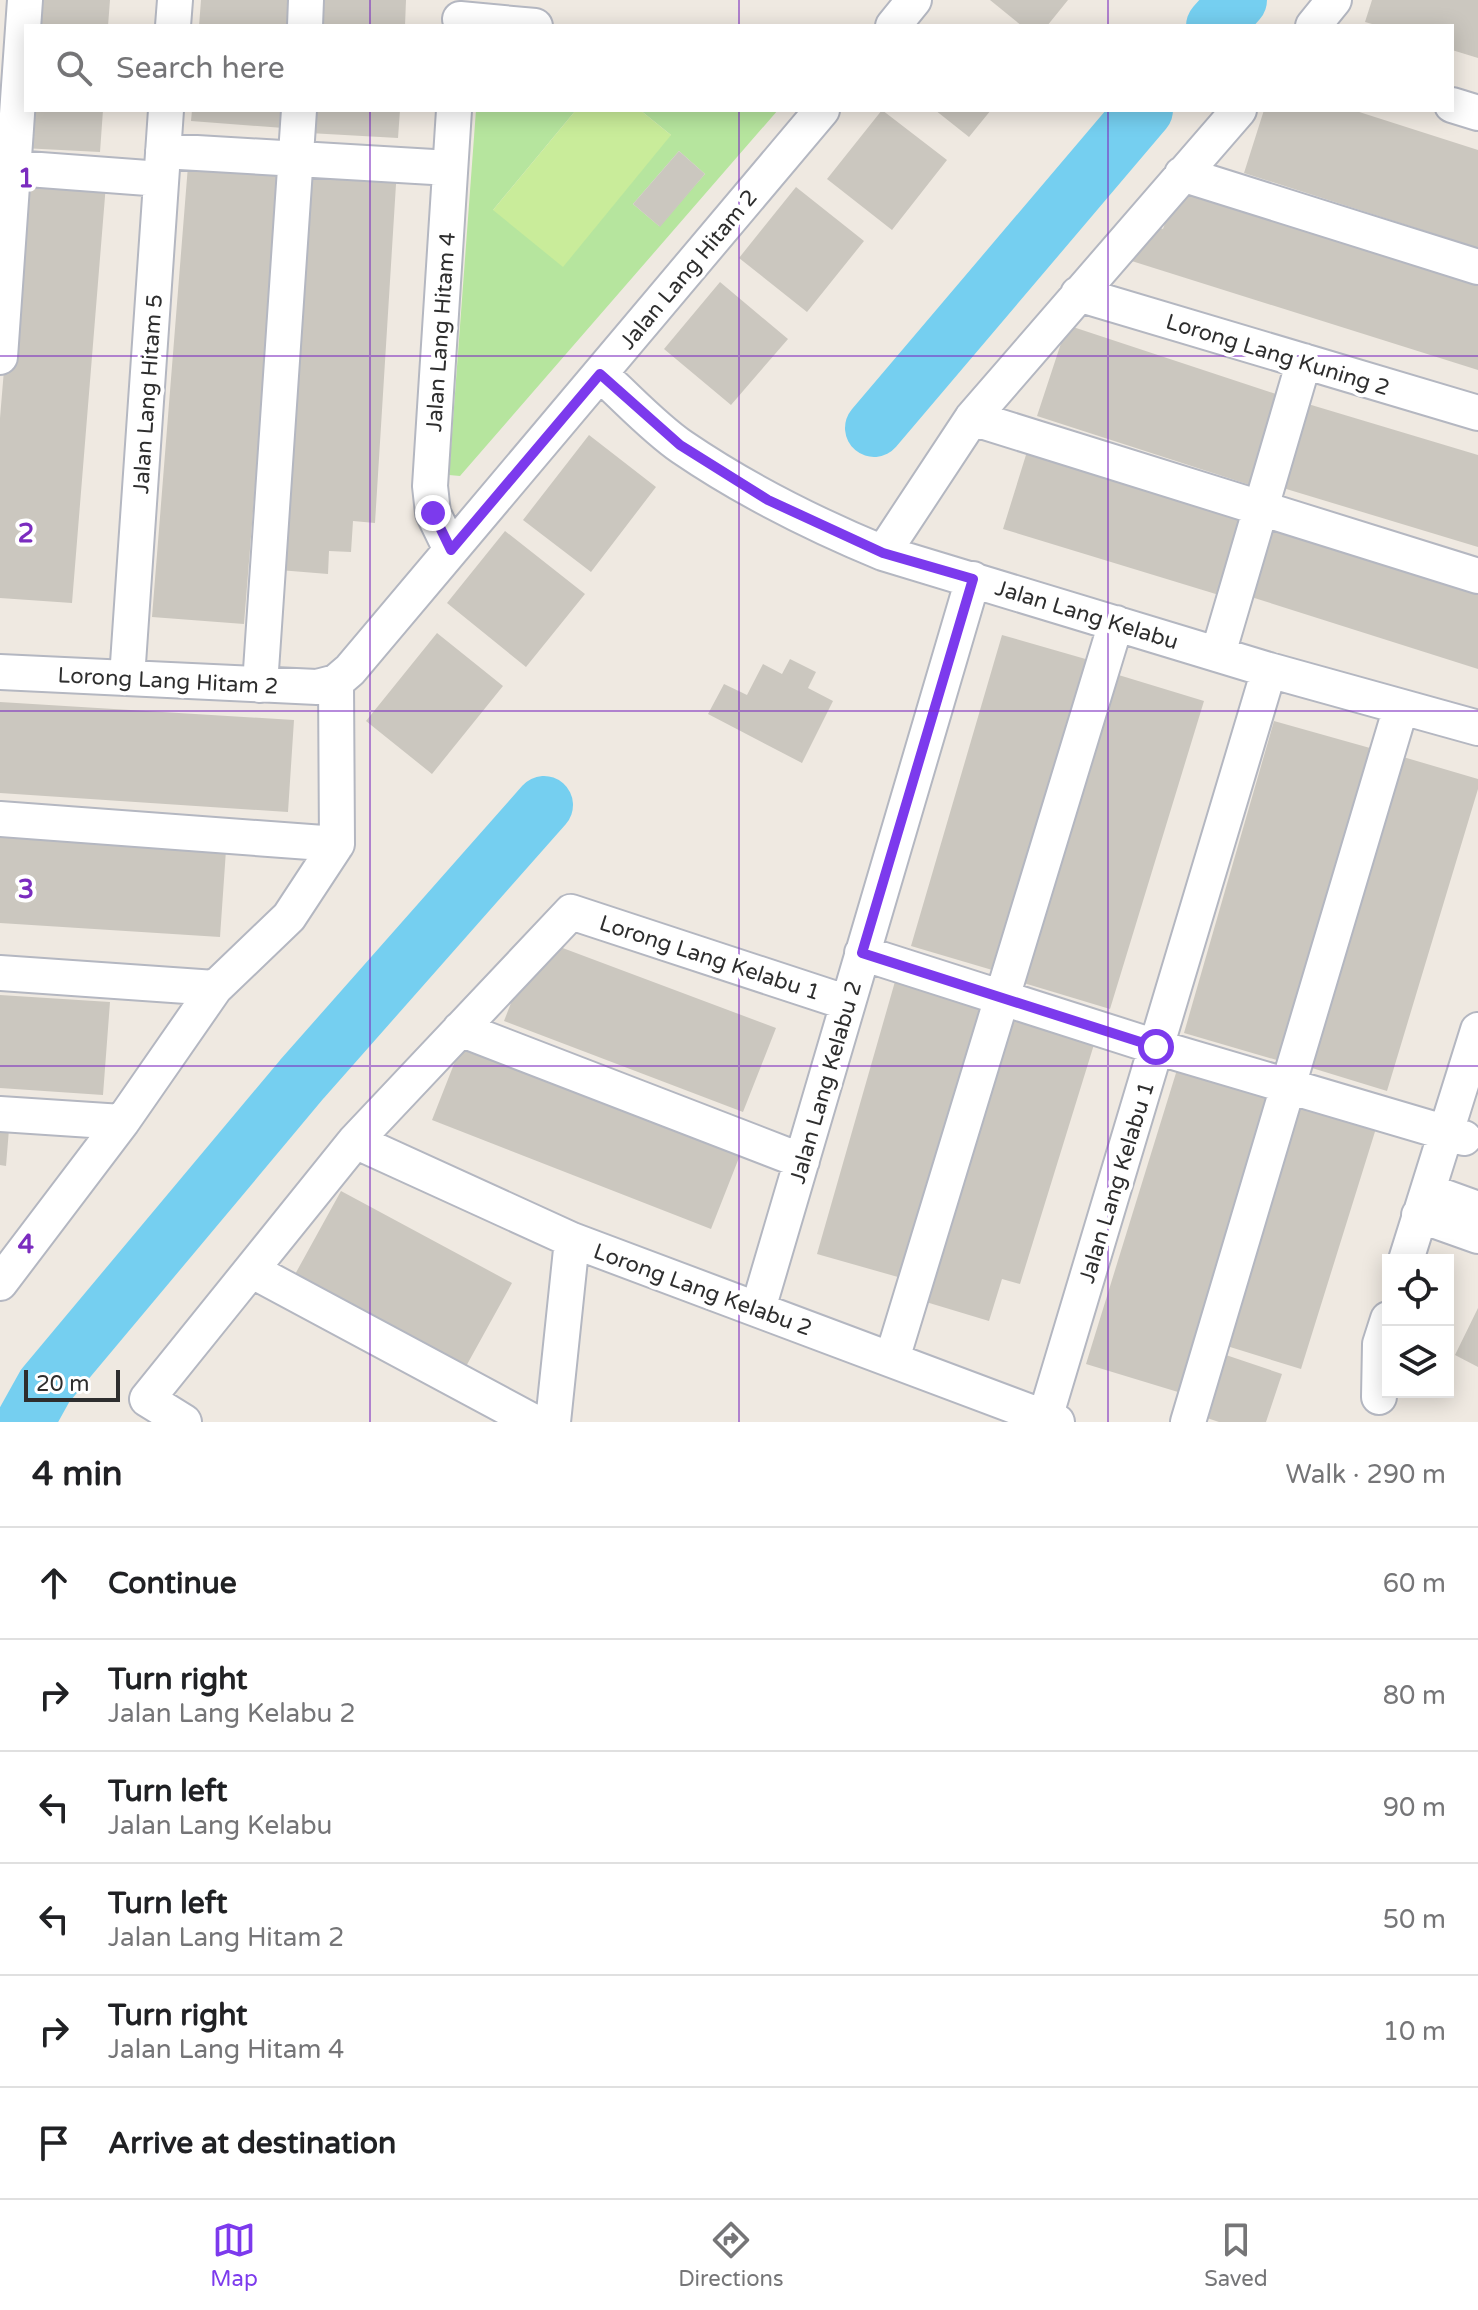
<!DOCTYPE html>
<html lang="en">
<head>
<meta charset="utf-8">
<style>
  body { margin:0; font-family:"Varela Round",sans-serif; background:#f6f6f6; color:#202124 }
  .controls { position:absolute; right:24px; bottom:24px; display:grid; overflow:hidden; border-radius:0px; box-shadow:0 4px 20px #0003 }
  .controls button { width:72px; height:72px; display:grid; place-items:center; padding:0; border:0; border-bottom:2px solid #e0e0e0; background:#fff; color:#202124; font:40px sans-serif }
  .scale { position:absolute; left:24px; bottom:20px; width:96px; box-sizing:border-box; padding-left:8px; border:4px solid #2e2e2e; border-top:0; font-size:22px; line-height:28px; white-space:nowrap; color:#2e2e2e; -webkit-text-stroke:6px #fff; paint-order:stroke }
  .stop { position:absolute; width:24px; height:24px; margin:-18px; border:6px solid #7c3aed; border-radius:50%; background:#fff }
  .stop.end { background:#7c3aed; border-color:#fff; box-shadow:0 2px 8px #0008 }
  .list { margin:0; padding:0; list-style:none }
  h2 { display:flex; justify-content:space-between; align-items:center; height:104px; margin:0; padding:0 32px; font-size:34px }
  h2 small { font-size:26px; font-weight:400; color:#757577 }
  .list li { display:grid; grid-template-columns:52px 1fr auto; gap:24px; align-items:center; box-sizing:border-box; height:112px; padding:0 32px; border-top:2px solid #e0e0e0 }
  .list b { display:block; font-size:30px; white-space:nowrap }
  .list p { margin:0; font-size:26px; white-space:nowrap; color:#757577 }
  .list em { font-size:26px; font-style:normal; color:#757577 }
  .icon { flex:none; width:44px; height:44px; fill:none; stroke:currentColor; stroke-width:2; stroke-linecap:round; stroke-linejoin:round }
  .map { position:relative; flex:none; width:1478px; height:1422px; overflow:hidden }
  .search { position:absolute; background:#fff; box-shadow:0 4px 20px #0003; left:24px; right:24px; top:24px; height:88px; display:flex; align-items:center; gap:20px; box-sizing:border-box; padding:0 28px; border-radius:0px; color:#757577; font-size:30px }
  .sheet { height:776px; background:#fff }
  nav { display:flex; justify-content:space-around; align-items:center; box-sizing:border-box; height:112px; border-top:2px solid #e0e0e0; background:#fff; font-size:22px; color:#757577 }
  nav a { display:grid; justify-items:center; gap:4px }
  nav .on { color:#7c3aed }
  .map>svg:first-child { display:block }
  .green { fill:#b6e59e; fill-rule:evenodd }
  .pitch { fill:#c9ec9a }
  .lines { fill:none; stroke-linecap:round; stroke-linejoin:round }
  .river { stroke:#75cff0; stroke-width:58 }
  .building { fill:#cbc7bf }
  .minor-casing { stroke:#b4b7c1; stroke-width:38 }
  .minor { stroke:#fff; stroke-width:34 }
  .route { stroke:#7c3aed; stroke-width:10 }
  .grid { fill:none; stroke:#7b2cbf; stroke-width:2; stroke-opacity:0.55 }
  .labels { text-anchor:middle; stroke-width:8; stroke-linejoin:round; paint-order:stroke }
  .street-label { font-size:22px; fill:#2e2e2e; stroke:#fff }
  .grid-label { font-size:26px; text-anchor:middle; font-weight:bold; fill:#7b2cbf; stroke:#fff; stroke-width:8; stroke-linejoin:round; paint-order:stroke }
</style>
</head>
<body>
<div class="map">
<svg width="1478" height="1422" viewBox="0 0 1478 1422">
  <rect width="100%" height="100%" fill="#efe9e1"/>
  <path class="green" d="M 476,110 L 576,110 L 493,210 L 671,135 L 640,110 L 778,110 L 460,476 L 449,475 ZM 679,151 L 705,174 L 659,226 L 633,204 Z"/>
  <path class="pitch" d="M 576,110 L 640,110 L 671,135 L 563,267 L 493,210 Z"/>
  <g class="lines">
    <path class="river" d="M 1215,26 L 1238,0
      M 874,428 L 1144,110
      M 25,1422 L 45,1386 L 302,1079 L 544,805"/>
  </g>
  <path class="building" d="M 31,0 L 110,0 L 108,26 L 29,26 Z
    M 201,0 L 294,0 L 292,26 L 199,26 Z
    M 317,0 L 406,0 L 405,26 L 315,26 Z
    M 990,0 L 1068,0 L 1047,26 L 1022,26 Z
    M 1372,0 L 1478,0 L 1478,58 L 1452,50 L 1452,26 L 1379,26 L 1365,22 Z
    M 24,110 L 103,110 L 100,152 L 22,148 Z
    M 192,110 L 285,110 L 284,128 L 191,121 Z
    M 310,110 L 400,110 L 398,138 L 309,133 Z
    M 882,110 L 947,160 L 892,230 L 827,179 Z
    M 935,110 L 991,110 L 969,137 Z
    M 1264,110 L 1353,110 L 1478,150 L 1478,248 L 1244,173 Z
    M 679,151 L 705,174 L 660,227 L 633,204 Z
    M 189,153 L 281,161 L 244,624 L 152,617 Z
    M 304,162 L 397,168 L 375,523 L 353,521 L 351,552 L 329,551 L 328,574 L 279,570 Z
    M 20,177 L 106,184 L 72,603 L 0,598 L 0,418 Z
    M 1180,178 L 1478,271 L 1478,370 L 1119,257 L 1146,223 L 1163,229 Z
    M 796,187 L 864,241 L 807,312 L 739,258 Z
    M 720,282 L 788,339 L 731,405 L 664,349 Z
    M 1067,325 L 1279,395 L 1250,485 L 1037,416 Z
    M 1308,404 L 1478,455 L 1478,547 L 1283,488 Z
    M 589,435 L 656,487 L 591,572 L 523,520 Z
    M 1030,442 L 1246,509 L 1219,595 L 1003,529 Z
    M 1274,515 L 1478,581 L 1478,669 L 1248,596 Z
    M 505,531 L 585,594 L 526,667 L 447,603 Z
    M 437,633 L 503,686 L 432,774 L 366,721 Z
    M 1002,635 L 1089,660 L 999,972 L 911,946 Z
    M 790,659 L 816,672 L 808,688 L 833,701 L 802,763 L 708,714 L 724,684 L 747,695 L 763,664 L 782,674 Z
    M 1112,673 L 1204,701 L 1110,1009 L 1017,981 Z
    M 0,702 L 294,720 L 288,812 L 0,793 Z
    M 1274,721 L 1370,748 L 1280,1061 L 1184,1033 Z
    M 1393,754 L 1478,779 L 1478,789 L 1387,1091 L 1299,1064 Z
    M 0,834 L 226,850 L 220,937 L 0,923 Z
    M 536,938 L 776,1028 L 743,1112 L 504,1021 Z
    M 898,971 L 986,996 L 905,1279 L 817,1254 Z
    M 0,995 L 110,1002 L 103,1095 L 0,1088 Z
    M 1015,1013 L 1096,1038 L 1020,1284 L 1002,1279 L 989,1321 L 926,1302 Z
    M 465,1036 L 744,1145 L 711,1229 L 432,1120 Z
    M 1180,1060 L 1271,1087 L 1178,1392 L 1086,1364 Z
    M 1291,1095 L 1378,1122 L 1301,1369 L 1214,1342 Z
    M 0,1117 L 10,1117 L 6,1166 L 0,1165 Z
    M 341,1191 L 512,1283 L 464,1370 L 293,1278 Z
    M 1478,1308 L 1478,1367 L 1455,1355 Z
    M 1211,1350 L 1282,1374 L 1266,1422 L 1219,1422 L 1189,1412 Z"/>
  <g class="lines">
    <defs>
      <path id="minor" d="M 460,19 L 535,26
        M 173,26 L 175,0
        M 305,26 L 306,0
        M 893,26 L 914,0
        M 1313,26 L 1334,0
        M 1452,105 L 1478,113
        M 163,151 L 450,168
        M 0,167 L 161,179
        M 1182,174 L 1478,267
        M 1078,294 L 1478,413
        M 0,357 L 25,0
        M 600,374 C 627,398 653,427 682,447 C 745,490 813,524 883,553 L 1269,670 L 1478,728
        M 972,418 L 1478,576
        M 451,550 L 433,513 L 430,486 L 454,110
        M 883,553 L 972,418 L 1239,110
        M 1218,654 L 1304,361
        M 0,672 L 317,687 L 336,682 L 350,670 L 822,110
        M 127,678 L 166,110
        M 260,685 L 299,110
        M 0,819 L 337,844
        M 862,953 L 1156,1047 L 1464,1138
        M 0,973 L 215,988
        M 460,1029 L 802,1161
        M 0,1114 L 122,1122
        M 355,1141 L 572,1240 L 1057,1422
        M 1428,1191 L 1478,1209
        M 1419,1215 L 1478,1236
        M 1406,1260 L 1478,1030
        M 251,1270 L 534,1422
        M 0,1283 L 122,1122 L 215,988 L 289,917 L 337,844 L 336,682
        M 758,1309 L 973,579
        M 892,1359 L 1116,623
        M 1379,1397 L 1380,1344 L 1388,1319
        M 1045,1418 L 1269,670
        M 184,1422 L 147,1399 L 355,1141 L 571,912 L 848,1003
        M 553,1422 L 572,1240
        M 1188,1422 L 1401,707"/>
    </defs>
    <use href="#minor" class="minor-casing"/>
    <use href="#minor" class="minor"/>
  </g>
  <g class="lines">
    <path class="route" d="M 433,513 L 451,550 L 600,374 L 680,445 L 768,500 L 883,553 L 973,579 L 862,953 L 1156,1047"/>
  </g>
  <path class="grid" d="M 370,0 L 370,26M 739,0 L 739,26M 1108,0 L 1108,26M 370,110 L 370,1422M 739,110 L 739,1422M 1108,110 L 1108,1422M 0,356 L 1478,356M 0,711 L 1478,711M 0,1066 L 1478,1066"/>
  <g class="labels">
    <g class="street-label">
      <text transform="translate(688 269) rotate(-50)" y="8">Jalan Lang Hitam 2</text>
      <text transform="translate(440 332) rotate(-86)" y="8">Jalan Lang Hitam 4</text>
      <text transform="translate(1278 354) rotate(17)" y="8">Lorong Lang Kuning 2</text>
      <text transform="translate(147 394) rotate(-86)" y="8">Jalan Lang Hitam 5</text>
      <text transform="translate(1087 614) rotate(17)" y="8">Jalan Lang Kelabu</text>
      <text transform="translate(168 680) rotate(3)" y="8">Lorong Lang Hitam 2</text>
      <text transform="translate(710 957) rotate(18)" y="8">Lorong Lang Kelabu 1</text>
      <text transform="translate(825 1082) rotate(-74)" y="8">Jalan Lang Kelabu 2</text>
      <text transform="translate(1116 1182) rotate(-73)" y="8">Jalan Lang Kelabu 1</text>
      <text transform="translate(703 1289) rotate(20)" y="8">Lorong Lang Kelabu 2</text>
    </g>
  </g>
  <g class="grid-label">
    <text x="26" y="187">1</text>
    <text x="26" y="542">2</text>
    <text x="26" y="898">3</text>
    <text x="26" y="1253">4</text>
  </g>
</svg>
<div class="controls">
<button><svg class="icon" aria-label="locate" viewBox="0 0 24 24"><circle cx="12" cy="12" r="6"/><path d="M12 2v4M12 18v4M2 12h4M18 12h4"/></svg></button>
<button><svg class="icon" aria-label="layers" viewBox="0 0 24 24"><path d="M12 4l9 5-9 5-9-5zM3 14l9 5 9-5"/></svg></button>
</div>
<div class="scale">20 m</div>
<div class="stop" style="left:1156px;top:1047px"></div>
<div class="stop end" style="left:433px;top:513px"></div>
<div class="search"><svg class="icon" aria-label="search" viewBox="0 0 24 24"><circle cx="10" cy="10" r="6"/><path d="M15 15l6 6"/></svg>Search here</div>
</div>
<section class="sheet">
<h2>4 min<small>Walk · 290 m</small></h2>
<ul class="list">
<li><svg class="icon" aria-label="ahead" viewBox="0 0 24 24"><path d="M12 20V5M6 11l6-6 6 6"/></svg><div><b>Continue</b></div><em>60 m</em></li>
<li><svg class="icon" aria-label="right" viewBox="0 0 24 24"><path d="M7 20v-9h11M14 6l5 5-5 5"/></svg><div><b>Turn right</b><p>Jalan Lang Kelabu 2</p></div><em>80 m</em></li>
<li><svg class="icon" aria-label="left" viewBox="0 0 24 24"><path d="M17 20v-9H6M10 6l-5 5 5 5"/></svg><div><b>Turn left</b><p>Jalan Lang Kelabu</p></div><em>90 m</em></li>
<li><svg class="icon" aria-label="left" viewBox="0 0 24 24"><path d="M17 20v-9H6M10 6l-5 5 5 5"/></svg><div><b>Turn left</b><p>Jalan Lang Hitam 2</p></div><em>50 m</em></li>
<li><svg class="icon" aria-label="right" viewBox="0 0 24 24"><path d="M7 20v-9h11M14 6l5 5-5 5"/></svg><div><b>Turn right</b><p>Jalan Lang Hitam 4</p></div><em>10 m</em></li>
<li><svg class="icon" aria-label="arrive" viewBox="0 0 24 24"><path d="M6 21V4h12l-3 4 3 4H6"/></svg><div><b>Arrive at destination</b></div></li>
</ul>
</section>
<nav>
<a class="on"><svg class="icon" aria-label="map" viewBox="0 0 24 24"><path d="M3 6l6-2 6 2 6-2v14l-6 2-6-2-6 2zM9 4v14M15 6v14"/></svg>Map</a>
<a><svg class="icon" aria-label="directions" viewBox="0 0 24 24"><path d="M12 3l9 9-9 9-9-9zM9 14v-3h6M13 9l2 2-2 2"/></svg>Directions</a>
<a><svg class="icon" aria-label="saved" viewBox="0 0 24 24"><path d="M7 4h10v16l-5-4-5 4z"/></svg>Saved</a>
</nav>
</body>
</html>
